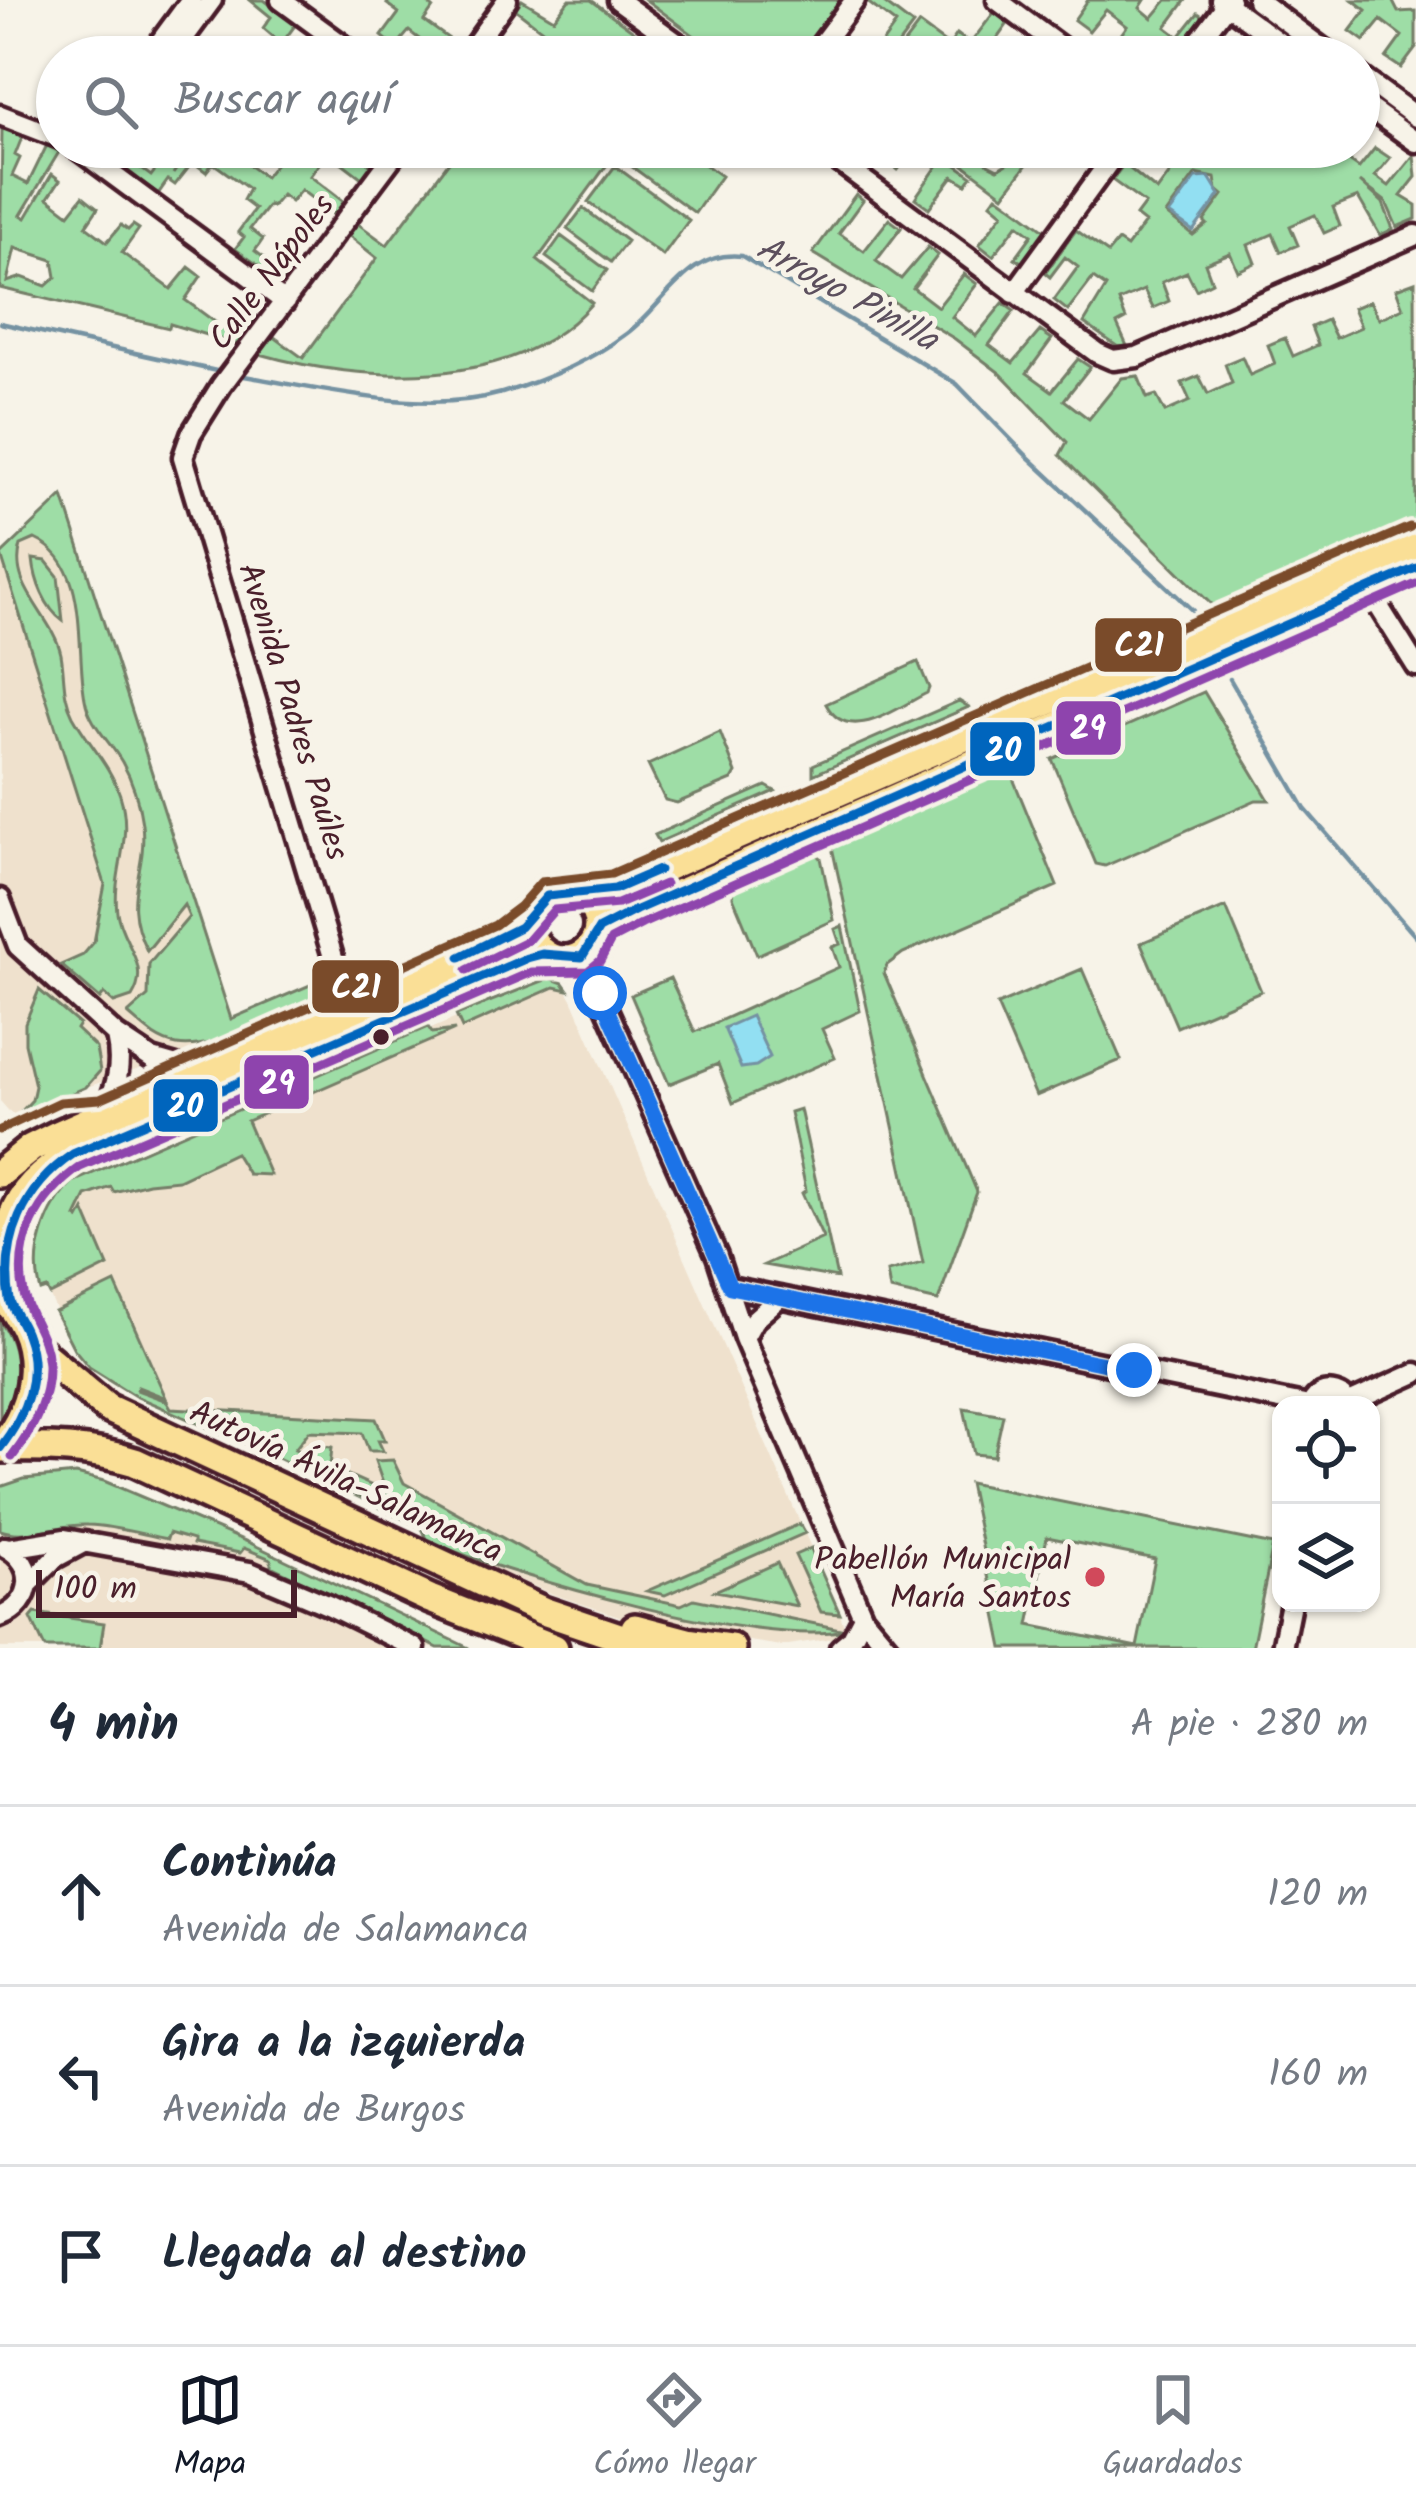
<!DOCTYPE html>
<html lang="es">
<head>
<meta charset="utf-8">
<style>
  body { margin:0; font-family:Kalam,sans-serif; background:#f2f2f3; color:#1f2937 }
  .controls { position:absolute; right:36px; bottom:36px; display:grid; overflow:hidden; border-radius:24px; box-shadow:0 3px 9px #0004 }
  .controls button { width:108px; height:108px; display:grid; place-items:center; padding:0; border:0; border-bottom:3px solid #e0e1e3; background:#fff; color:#1f2937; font:60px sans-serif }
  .scale { position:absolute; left:36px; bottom:30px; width:261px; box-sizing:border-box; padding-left:12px; border:6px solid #4a1f2b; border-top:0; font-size:33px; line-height:42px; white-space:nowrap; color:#4a1f2b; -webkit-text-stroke:9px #f7f3e8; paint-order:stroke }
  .stop { position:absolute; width:36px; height:36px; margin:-27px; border:9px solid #1a73e8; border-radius:50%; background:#fff }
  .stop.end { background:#1a73e8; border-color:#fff; box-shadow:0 3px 12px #0008 }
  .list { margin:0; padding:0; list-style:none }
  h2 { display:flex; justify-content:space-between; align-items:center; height:156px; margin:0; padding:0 48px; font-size:51px }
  h2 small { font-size:39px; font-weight:400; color:#747a83 }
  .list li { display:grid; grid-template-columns:78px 1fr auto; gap:36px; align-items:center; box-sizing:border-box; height:180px; padding:0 48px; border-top:3px solid #e0e1e3 }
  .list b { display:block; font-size:45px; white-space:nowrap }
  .list p { margin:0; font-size:39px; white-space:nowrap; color:#747a83 }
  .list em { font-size:39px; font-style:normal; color:#747a83 }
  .icon { flex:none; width:66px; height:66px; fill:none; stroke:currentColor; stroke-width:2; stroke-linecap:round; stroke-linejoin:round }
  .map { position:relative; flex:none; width:1416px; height:1648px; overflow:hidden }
  .search { position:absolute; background:#fff; box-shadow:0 3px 9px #0004; left:36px; right:36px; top:36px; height:132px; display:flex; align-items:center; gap:30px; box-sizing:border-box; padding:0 42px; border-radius:66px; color:#747a83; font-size:45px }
  .sheet { height:696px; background:#fff }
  nav { display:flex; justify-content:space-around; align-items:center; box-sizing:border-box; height:168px; border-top:3px solid #e0e1e3; background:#fff; font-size:33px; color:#747a83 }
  nav a { display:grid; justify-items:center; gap:6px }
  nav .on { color:#111827 }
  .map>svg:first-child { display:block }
  .built { fill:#efe1cd }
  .green { fill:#9edda6; stroke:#747e68; stroke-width:3; fill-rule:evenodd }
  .water { fill:#92dff2; stroke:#7592a2; stroke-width:3 }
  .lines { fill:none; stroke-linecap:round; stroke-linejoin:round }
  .stream { stroke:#7592a2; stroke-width:4.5 }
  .minor-casing { stroke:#4a1f2b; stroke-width:27 }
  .highway-casing { stroke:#4a1f2b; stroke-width:36 }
  .minor { stroke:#f7f3e8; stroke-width:18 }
  .highway { stroke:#fadf96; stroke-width:27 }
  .bus-1-casing { stroke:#f7f3e8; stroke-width:18 }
  .bus-2-casing { stroke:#f7f3e8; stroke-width:18 }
  .bus-3-casing { stroke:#f7f3e8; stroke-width:18 }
  .bus-1 { stroke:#0065bd; stroke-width:9 }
  .bus-2 { stroke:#8e44ad; stroke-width:9 }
  .bus-3 { stroke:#7a4b2a; stroke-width:9 }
  .route { stroke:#1a73e8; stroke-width:15 }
  .bus-dot { fill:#4a1f2b; stroke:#f7f3e8; stroke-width:4.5 }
  .poi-dot { fill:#d1495b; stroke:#f7f3e8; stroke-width:4.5 }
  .labels { text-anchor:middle; stroke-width:10; stroke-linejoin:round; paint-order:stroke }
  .street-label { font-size:33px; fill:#4a1f2b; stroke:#f7f3e8 }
  .poi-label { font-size:33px; fill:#4a1f2b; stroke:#f7f3e8; text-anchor:end }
  .water-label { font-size:36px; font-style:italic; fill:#5c4f5d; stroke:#f7f3e8 }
  .line-badge { stroke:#f7f3e8; stroke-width:4.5 }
  .badge-label { font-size:33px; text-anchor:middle; font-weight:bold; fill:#fff }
</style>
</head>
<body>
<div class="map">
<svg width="1416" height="1648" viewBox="0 0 1416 1648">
  <rect width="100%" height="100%" fill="#f7f3e8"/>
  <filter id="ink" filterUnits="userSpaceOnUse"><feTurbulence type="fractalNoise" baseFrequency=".00833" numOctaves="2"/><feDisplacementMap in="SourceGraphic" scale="24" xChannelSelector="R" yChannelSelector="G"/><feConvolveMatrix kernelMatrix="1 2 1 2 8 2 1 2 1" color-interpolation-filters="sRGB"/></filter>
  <g filter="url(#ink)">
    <path class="built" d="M 63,496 L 237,1035 L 87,1087 L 15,1118 L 0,1101 L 0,554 Z
      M 550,978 L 563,983 L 572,999 L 840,1614 L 845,1630 L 833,1638 L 782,1646 L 646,1625 L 555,1595 L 428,1541 L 422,1528 L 278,1458 L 136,1396 L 89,1367 L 74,1349 L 47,1290 L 41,1291 L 36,1273 L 40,1244 L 51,1211 L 73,1182 Z
      M 76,1474 L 104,1481 L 248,1542 L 469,1648 L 0,1648 L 0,1487 L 24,1479 Z"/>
    <path class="green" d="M 250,0 L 264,0 L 296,24 L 272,57 L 261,57 L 275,38 L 263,28 L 271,17 Z
      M 390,0 L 424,0 L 433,8 L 424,21 L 459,46 L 451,57 L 442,57 L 409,31 L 392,51 L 399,57 L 378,54 L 388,41 L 382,36 L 399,13 L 387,4 Z
      M 522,0 L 554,19 L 569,0 L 591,0 L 669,57 L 527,57 L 545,32 L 515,9 Z
      M 646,0 L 840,0 L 797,57 L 723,57 Z
      M 880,0 L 913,25 L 889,57 L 872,57 L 896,24 L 866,1 Z
      M 1088,0 L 1145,0 L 1140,8 L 1152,18 L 1167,0 L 1186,0 L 1166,27 L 1179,37 L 1198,13 L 1204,17 L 1175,57 L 1163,57 L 1164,54 L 1143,38 L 1125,57 L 1112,47 L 1127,26 L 1106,10 L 1089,31 L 1074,20 Z
      M 1353,0 L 1392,0 L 1398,12 L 1416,11 L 1416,48 L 1401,68 L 1386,58 L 1402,36 L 1381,20 L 1364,41 L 1350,31 L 1366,10 Z
      M 995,11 L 1009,22 L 986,54 L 989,57 L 970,57 L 951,43 L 957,34 L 970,44 Z
      M 919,24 L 964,57 L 894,57 Z
      M 2,128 L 23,135 L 15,155 L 20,158 L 12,176 L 28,184 L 47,145 L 59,152 L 21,215 L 26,218 L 52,174 L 60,180 L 48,198 L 69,214 L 83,196 L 98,208 L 86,226 L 107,242 L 121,225 L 128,230 L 133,225 L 139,229 L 122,253 L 171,289 L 189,267 L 201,276 L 185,300 L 234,336 L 252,314 L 258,319 L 239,345 L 170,324 L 169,328 L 0,288 ZM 15,248 L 53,260 L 56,277 L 46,286 L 22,277 L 7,282 Z
      M 173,147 L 190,147 L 173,174 L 192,147 L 224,147 L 265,177 L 284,153 L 276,147 L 347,147 L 371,165 L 362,178 L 328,152 L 310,176 L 344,202 L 334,215 L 301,190 L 291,202 L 282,195 L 272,207 L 269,205 L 250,229 L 263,239 L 255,251 L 289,277 L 282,282 L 235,249 L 244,237 L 238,232 L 255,209 L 243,200 L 249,189 L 213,163 L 206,172 L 193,162 L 175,185 L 168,180 L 158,194 L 119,164 L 116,150 L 151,176 Z
      M 460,147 L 620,147 L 537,260 L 592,303 C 517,392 361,383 260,354 L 273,336 L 303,358 L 377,258 L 348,235 L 357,223 L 387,245 Z
      M 629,147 L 681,147 L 721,176 L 695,213 L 620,158 Z
      M 893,147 L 932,147 L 972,176 L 966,184 L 953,176 L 929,208 L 915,198 L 938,165 L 915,148 L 898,170 L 884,159 Z
      M 940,147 L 978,147 L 988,164 L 998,169 L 1008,163 L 1010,147 L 1040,147 L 1004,195 Z
      M 1141,147 L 1177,147 L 1184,152 L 1188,147 L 1341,147 L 1338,153 L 1359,168 L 1375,148 L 1390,158 L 1375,176 L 1389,186 L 1414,155 L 1416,177 L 1401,196 L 1416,205 L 1416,219 L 1397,227 L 1386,202 L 1360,182 L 1383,203 L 1393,229 L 1380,235 L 1358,197 L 1333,207 L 1340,226 L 1324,233 L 1315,215 L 1290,226 L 1298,245 L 1281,252 L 1273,234 L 1248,245 L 1255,263 L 1238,271 L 1230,253 L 1205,263 L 1212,282 L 1196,290 L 1187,272 L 1162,282 L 1169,301 L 1153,308 L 1144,290 L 1119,301 L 1126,319 L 1117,324 L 1127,346 L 1118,347 L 1084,323 L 1106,287 L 1093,278 L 1068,311 L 1054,300 L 1078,267 L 1065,257 L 1050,277 L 1045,273 L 1076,230 L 1108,253 L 1118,241 L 1127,247 L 1145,223 L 1136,216 L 1145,204 L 1112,180 L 1124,164 L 1157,191 L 1173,169 ZM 1196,174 L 1215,178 L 1217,190 L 1223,195 L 1204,221 L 1207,224 L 1193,235 L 1166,214 Z
      M 615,166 L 689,220 L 663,256 L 588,202 Z
      M 856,194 L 863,200 L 839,233 L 864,251 L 889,219 L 901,228 L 876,261 L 901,279 L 928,247 L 938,255 L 913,288 L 938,307 L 964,274 L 977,284 L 952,317 L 976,336 L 1003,303 L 1014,311 L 989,345 L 1013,363 L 1040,331 L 1052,339 L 1027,373 L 1052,391 L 1078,359 L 1090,367 L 1064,400 L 1089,419 L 1122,378 L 1138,376 L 1147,398 L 1156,395 L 1165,412 L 1190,401 L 1182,383 L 1199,376 L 1208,394 L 1232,383 L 1225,364 L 1242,357 L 1250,375 L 1275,364 L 1268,345 L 1285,338 L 1293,356 L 1318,345 L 1311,327 L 1327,320 L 1336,338 L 1361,327 L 1353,308 L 1370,301 L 1379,319 L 1403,308 L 1396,289 L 1415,282 L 1416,520 L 1214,607 L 1060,455 L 1067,442 L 1001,374 L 955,339 L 813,253 Z
      M 997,195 L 1046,231 L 1023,263 L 1015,258 L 1032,235 L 1018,224 L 993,256 L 979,245 L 1003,213 L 991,203 Z
      M 583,208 L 627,241 L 611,262 L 567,229 Z
      M 561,236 L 607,270 L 592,291 L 546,257 Z
      M 63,496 L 231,1019 L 317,982 L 322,996 C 294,1016 211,1051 177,1045 C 156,1041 143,1027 128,1014 L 148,996 L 149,964 L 189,917 L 184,905 L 147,951 C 119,895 148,876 142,824 C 139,802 133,781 122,762 C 110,741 89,724 85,699 C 75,647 91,564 35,539 L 21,545 C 8,587 53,616 61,654 C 65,676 62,695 73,716 C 88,743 110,765 120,795 C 134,839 112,870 117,912 C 121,943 152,965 132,997 L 114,1003 L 104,994 L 100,999 L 61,965 L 83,955 L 94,942 L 105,884 L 1,555 Z
      M 33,559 L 46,561 L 58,576 L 63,621 C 45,608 35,581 33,559 Z
      M 918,662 L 929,688 L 927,693 C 896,708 848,746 826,704 Z
      M 1204,692 L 1269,800 L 1256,800 L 1105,866 L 1096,864 L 1052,759 Z
      M 959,701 L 969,707 L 813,775 L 813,765 Z
      M 720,732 L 736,773 L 732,780 L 677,803 L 665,800 L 648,765 Z
      M 1002,770 L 1012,776 L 1057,886 L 903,953 L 887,965 L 884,973 L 977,1192 L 938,1301 L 890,1290 L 887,1272 L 923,1263 L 832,847 L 834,842 Z
      M 766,786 L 775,791 L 659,842 L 655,835 Z
      M 814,851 L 821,858 L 834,920 L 757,955 L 733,897 L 733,887 Z
      M 1226,907 L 1261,991 L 1177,1027 L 1141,943 Z
      M 842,926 L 860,1011 L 822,1029 L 835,1058 L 733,1103 L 718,1064 L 669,1084 L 631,995 L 670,978 L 695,1032 L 839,967 L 832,947 L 840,944 L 835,929 Z
      M 1082,969 L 1121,1060 L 1036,1096 L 997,1005 Z
      M 550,978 L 563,983 L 568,990 L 555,987 L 462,1028 L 456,1015 Z
      M 39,990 L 79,1024 L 76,1029 L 96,1048 L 100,1071 L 86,1087 L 15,1118 L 32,1100 L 35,1086 L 25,1043 L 25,1023 Z
      M 428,1027 L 432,1033 L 455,1030 L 247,1121 L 270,1175 L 248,1174 L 235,1153 L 178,1180 L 148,1183 L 114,1192 L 111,1187 L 86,1196 L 76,1217 L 79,1219 L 84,1210 L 108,1266 L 50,1295 L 47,1289 L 41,1291 C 30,1255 45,1208 73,1182 Z
      M 800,1109 L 837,1278 L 764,1265 L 823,1238 L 802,1193 L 806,1190 L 790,1112 Z
      M 115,1283 L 166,1398 L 138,1387 L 137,1390 L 167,1401 L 171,1408 L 376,1419 L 385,1440 L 378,1440 L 383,1451 L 369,1451 L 362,1433 L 309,1431 L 295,1449 L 305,1453 L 317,1446 L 332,1447 L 330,1467 L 386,1492 L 375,1461 L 393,1460 L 404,1483 L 587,1585 L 681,1605 L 694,1599 L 845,1630 C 759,1648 516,1578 428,1541 L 422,1528 L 278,1458 L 135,1396 L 89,1367 L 74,1349 L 55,1312 Z
      M 0,1321 C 23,1352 19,1390 0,1422 Z
      M 964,1408 L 1003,1415 L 994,1456 L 974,1454 Z
      M 76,1474 L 104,1481 L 248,1542 L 469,1648 L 438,1648 L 271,1566 L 271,1559 L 244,1548 L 240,1553 L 193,1544 L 193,1540 L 169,1533 L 167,1539 C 141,1534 114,1526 88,1525 C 57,1523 29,1540 0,1530 L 0,1487 L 24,1479 Z
      M 969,1483 L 1273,1545 L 1252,1648 L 1003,1648 ZM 1047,1537 L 1155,1559 L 1137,1647 L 1029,1625 Z
      M 800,1524 L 805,1533 L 665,1595 L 647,1591 Z
      M 811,1548 L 811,1549 L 840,1614 L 821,1612 L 795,1555 Z
      M 777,1563 L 797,1606 L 715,1591 Z
      M 35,1613 L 104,1623 L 100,1648 L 45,1648 L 31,1618 Z"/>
    <path class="water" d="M 1209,177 L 1220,195 L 1193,231 L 1169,214 L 1196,178 Z
      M 751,1016 L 770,1057 L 756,1066 L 741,1068 L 724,1028 Z"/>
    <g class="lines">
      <path class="stream" d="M 0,323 L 221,372
        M 238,375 C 319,388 421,416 502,393 C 545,380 590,361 626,334 C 664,307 687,249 742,256 L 957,384 L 1026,455 L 1193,611
        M 1230,679 L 1305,809 L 1416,937"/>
      <defs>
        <path id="minor" d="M 281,0 L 359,57
          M 618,0 L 696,57
          M 997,0 L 1074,57
          M 1221,0 L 1299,57
          M 1257,0 L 1334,57
          M 149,57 L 191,0
          M 170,57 L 212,0
          M 466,57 L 507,0
          M 812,57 L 855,0
          M 1187,57 L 1230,0
          M 1359,75 L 1416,117
          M 1359,101 L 1416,142
          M 0,115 L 57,137
          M 75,147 L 285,302
          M 819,147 L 1097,353 L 1113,360 L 1137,357 L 1416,235
          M 1014,293 L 1120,147
          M 1368,589 L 1416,666
          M 0,899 L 18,946 L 116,1035 L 152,1059 L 200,1073
          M 583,955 L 717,1256 L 744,1338 L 863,1617 L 889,1648
          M 348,1007 L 183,457 L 191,434 L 221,386 L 400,147
          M 104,1114 C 117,1084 123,1067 116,1035
          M 730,1287 L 1304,1405
          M 744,1338 L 754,1320 L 780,1297
          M 1347,1404 L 1416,1373
          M 1311,1405 C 1317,1391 1330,1389 1343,1397 L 1347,1405
          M 9,1548 L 65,1539 L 250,1572 L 330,1606 L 415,1648
          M 29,1584 L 55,1558 L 85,1542
          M 0,1617 C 35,1603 38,1564 5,1547
          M 840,1648 L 852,1638 L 863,1617
          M 1282,1648 L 1291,1603"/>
        <path id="highway" d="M530 926a34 34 0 1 1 68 0a34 34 0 1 1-68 0Z
          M 578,894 L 615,889 L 1416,541
          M 599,929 L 1416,568
          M 0,1173 L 31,1148 L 57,1135 L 503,938 L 531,917
          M 0,1294 C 47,1339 39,1401 0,1448
          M 11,1304 C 1,1231 5,1193 73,1154 L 440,994 L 543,954
          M 31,1344 L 107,1408 L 543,1611 L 652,1648
          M 0,1448 C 48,1447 88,1447 135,1462 L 430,1599 L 554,1648
          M 635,1628 L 688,1642 L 731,1648"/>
      </defs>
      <use href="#minor" class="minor-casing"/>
      <use href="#highway" class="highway-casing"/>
      <use href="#minor" class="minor"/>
      <use href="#highway" class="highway"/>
      <defs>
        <path id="bus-1" d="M 460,957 L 520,927 L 547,896 L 615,889 L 659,870
          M 0,1448 C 26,1414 42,1376 26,1334 C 22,1322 13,1312 10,1300 C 0,1240 24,1187 73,1154 L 527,958 L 542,954 L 582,957 L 599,929 L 636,910 L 1416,568"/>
        <path id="bus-2" d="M 467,970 L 528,940 L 554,910 L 618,904 L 665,884
          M 12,1457 C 33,1430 49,1399 48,1364 C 46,1333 29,1319 24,1294 C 13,1242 38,1196 80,1167 L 532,972 L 588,971 L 600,961 L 611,940 L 642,924 L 1416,584"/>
        <path id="bus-3" d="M 0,1130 L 60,1102 L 100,1099 L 495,925 L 520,906 L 541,882 L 611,874 L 1410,527"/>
      </defs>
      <use href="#bus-1" class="bus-1-casing"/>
      <use href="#bus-2" class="bus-2-casing"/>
      <use href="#bus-3" class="bus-3-casing"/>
      <use href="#bus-1" class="bus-1"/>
      <use href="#bus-2" class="bus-2"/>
      <use href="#bus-3" class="bus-3"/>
    </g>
  </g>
  <g class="lines" filter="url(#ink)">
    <path class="route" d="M 600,993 L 730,1287 L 1134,1370"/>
  </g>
  <circle class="bus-dot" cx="381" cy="1037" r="10"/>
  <circle class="poi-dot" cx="1095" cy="1577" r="12"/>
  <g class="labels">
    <g class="street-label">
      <text transform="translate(270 271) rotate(-53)" y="12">Calle Nápoles</text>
      <text transform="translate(295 711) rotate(73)" y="12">Avenida Padres Paúles</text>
      <text transform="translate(347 1480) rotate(25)" y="12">Autovía Ávila-Salamanca</text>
    </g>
    <g class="poi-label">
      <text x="1071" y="1570">Pabellón Municipal<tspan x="1071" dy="38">María Santos</tspan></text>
    </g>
    <g class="water-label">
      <text transform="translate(848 292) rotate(29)" y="13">Arroyo Pinilla</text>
    </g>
  </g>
  <g class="line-badge">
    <rect x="1093" y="616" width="91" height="58" rx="12" fill="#7a4b2a"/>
    <rect x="1054" y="699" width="69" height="58" rx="12" fill="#8e44ad"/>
    <rect x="968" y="720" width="69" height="58" rx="12" fill="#0065bd"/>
    <rect x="310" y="958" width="91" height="57" rx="12" fill="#7a4b2a"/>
    <rect x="242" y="1053" width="69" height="58" rx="12" fill="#8e44ad"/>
    <rect x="151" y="1077" width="69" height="57" rx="12" fill="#0065bd"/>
  </g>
  <g class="badge-label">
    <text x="1139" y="656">C21</text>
    <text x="1088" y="739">29</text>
    <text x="1003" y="761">20</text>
    <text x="356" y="998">C21</text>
    <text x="277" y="1094">29</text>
    <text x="185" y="1117">20</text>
  </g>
</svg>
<div class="controls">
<button><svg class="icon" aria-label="locate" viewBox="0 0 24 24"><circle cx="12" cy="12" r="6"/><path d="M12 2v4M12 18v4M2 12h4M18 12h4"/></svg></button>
<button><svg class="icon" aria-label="layers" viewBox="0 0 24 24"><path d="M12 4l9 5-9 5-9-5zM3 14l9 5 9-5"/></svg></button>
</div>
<div class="scale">100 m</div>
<div class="stop" style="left:600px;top:993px"></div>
<div class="stop end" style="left:1134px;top:1370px"></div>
<div class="search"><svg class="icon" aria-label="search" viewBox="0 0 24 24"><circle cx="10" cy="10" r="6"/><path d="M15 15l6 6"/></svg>Buscar aquí</div>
</div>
<section class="sheet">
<h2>4 min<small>A pie · 280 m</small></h2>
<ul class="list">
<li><svg class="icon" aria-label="ahead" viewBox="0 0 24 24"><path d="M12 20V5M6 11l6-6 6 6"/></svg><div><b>Continúa</b><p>Avenida de Salamanca</p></div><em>120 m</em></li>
<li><svg class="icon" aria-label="left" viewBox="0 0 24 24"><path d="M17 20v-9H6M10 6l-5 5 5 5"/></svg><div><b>Gira a la izquierda</b><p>Avenida de Burgos</p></div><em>160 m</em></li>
<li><svg class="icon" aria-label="arrive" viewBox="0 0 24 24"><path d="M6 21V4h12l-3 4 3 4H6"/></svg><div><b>Llegada al destino</b></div></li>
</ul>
</section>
<nav>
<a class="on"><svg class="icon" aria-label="map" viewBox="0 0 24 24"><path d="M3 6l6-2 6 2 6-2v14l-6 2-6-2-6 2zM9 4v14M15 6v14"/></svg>Mapa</a>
<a><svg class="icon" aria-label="directions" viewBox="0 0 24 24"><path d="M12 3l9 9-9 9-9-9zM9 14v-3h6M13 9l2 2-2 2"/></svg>Cómo llegar</a>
<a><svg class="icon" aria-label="saved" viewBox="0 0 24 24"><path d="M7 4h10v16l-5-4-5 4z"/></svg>Guardados</a>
</nav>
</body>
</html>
